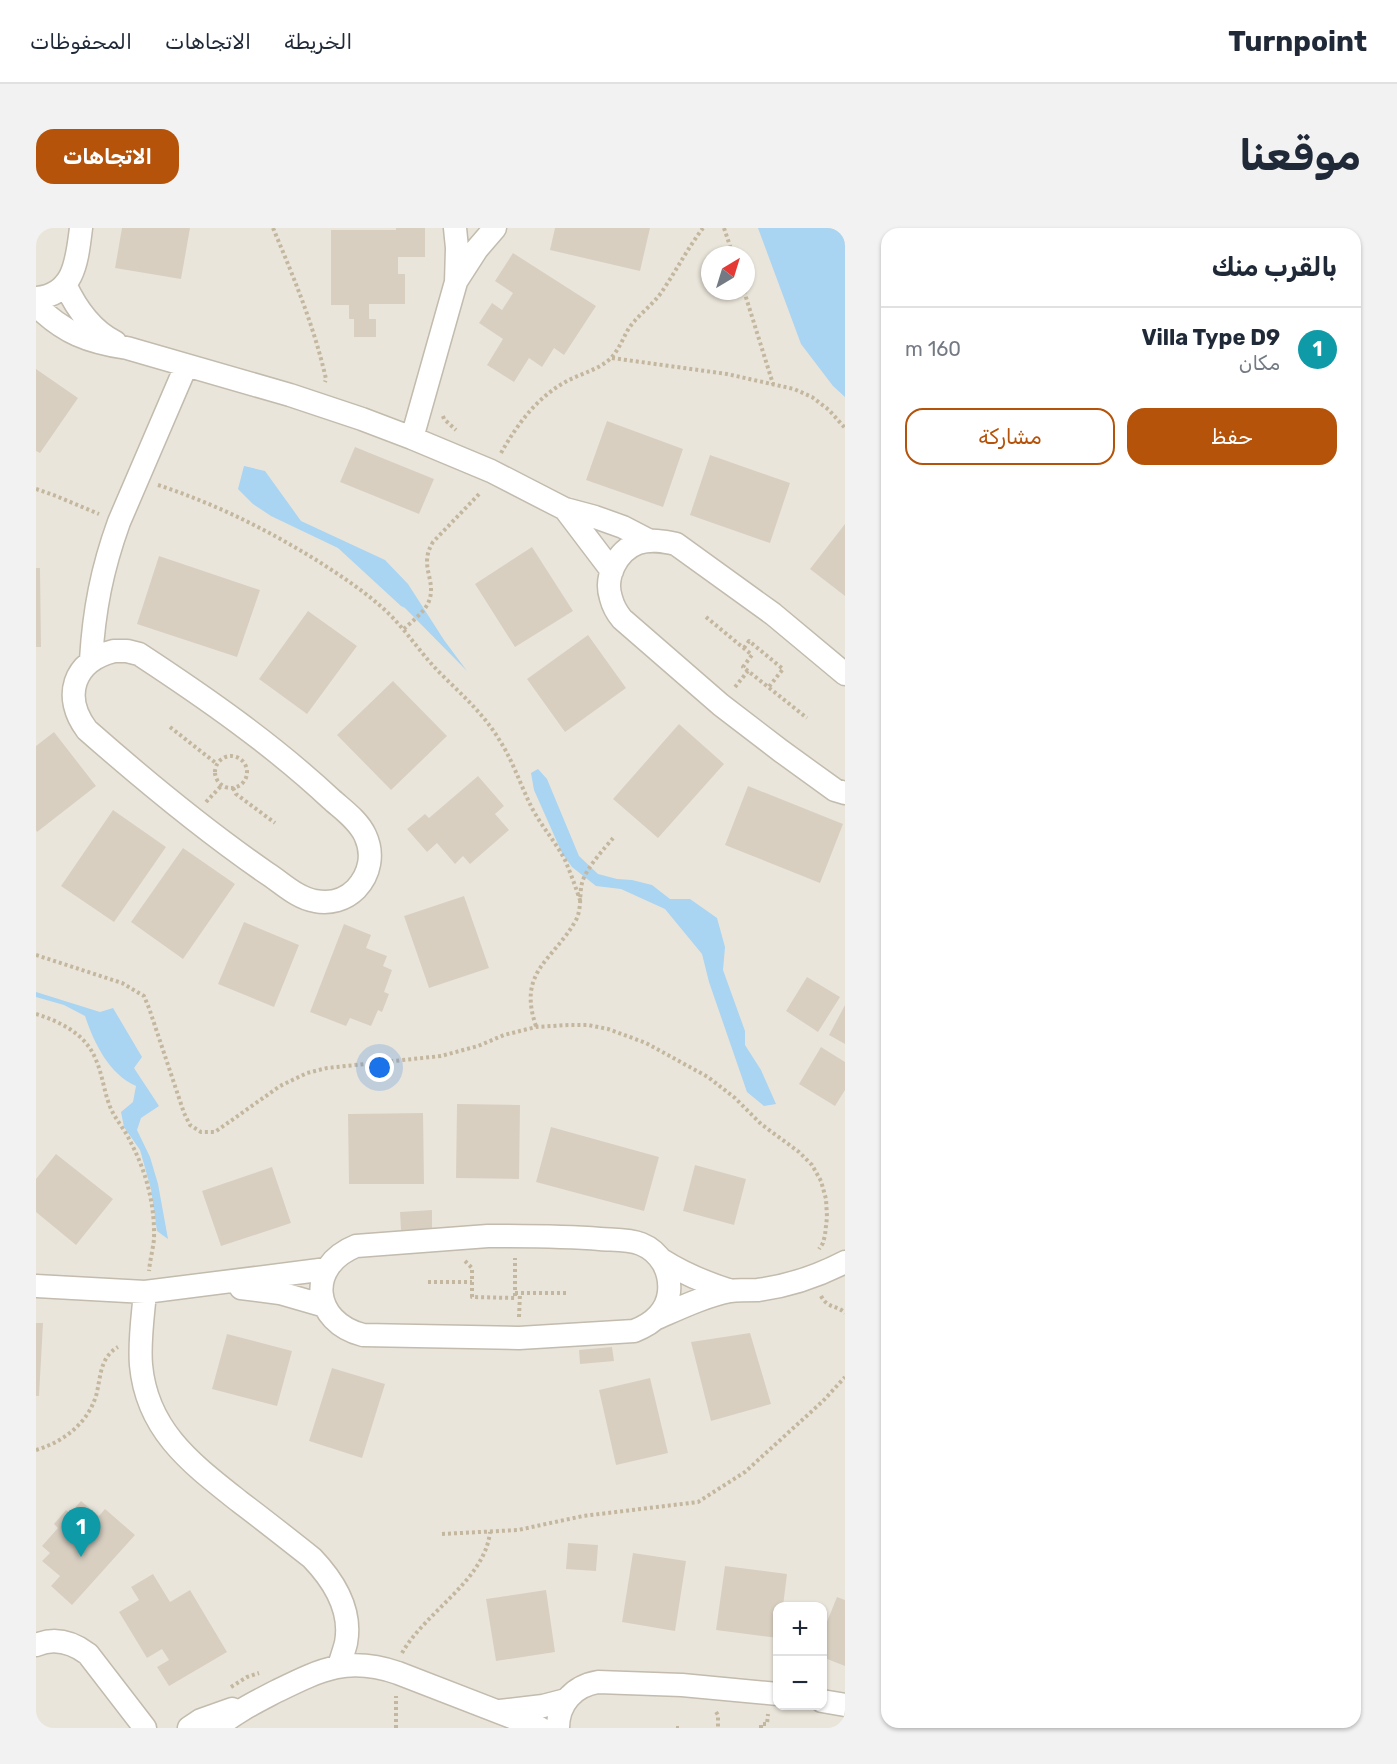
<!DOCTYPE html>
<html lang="ar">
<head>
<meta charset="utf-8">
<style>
  body { margin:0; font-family:Rubik,Vazirmatn,sans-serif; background:#f2f2f3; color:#1f2937; direction:rtl }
  .controls { position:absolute; right:18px; bottom:18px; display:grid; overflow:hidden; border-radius:12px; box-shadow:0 2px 4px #0004 }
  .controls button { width:54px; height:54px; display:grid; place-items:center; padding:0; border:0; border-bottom:2px solid #e0e1e3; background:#fff; color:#1f2937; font:30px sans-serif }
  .compass { position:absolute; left:665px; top:18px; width:54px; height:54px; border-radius:50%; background:#fff; box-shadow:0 2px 4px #0004; rotate:38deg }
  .you { position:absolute; left:344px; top:840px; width:21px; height:21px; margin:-15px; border:4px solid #fff; border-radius:50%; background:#1a73e8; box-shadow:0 0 0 9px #1a73e833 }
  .badge { display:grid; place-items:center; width:39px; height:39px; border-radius:50%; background:#b45309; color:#fff; font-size:20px; font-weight:700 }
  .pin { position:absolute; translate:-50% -50px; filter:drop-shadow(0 2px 3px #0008) }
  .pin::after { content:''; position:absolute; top:32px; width:21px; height:18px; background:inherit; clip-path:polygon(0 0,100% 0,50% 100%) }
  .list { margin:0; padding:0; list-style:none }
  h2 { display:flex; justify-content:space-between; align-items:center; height:78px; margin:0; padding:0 24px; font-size:26px }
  h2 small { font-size:20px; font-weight:400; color:#747a83 }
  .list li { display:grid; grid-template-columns:39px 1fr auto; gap:18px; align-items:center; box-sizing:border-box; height:84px; padding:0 24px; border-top:2px solid #e0e1e3 }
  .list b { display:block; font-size:22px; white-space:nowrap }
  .list p { margin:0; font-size:20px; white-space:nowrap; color:#747a83 }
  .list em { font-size:20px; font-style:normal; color:#747a83 }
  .actions { display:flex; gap:12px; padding:18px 24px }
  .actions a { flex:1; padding:14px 0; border:2px solid #b45309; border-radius:18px; text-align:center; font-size:21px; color:#b45309 }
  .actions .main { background:#b45309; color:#fff }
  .map { position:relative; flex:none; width:809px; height:1500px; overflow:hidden; direction:ltr; border-radius:18px }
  header { display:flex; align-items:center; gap:36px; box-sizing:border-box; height:84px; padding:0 30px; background:#fff; border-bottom:2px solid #e0e1e3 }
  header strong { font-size:28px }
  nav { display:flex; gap:33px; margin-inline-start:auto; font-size:21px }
  .intro { display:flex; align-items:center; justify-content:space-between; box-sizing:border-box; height:144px; padding:0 36px }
  h1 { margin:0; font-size:42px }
  .button { padding:15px 27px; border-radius:18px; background:#b45309; color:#fff; font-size:21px; font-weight:700 }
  main { display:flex; gap:36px; padding:0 36px }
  aside { flex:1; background:#fff; border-radius:18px; box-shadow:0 2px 4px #0004 }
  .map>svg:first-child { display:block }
  .residential { fill:#eae5da; fill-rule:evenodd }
  .water { fill:#a9d4f2 }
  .building { fill:#d8cfc1 }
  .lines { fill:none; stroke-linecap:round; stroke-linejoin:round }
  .minor-casing { stroke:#c2bbae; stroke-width:25 }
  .path { stroke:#c4b79f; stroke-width:4; stroke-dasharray:3 3; stroke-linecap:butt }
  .minor { stroke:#fff; stroke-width:22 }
</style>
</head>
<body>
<header>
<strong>Turnpoint</strong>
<nav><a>الخريطة</a><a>الاتجاهات</a><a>المحفوظات</a></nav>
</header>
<div class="intro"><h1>موقعنا</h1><a class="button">الاتجاهات</a></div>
<main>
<aside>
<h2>بالقرب منك<small></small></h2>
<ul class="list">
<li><span class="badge" style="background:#0f9aa8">1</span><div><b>Villa Type D9</b><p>مكان</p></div><em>160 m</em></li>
</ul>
<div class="actions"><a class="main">حفظ</a><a>مشاركة</a></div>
</aside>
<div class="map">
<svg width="809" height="1500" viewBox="0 0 809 1500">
  <rect width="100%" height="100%" fill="#f6f3ec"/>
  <path class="residential" d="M 0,0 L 809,0 L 809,1500 L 0,1500 ZM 674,27 L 710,27 L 710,63 L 674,63 ZM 742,1378 L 786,1378 L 786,1478 L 742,1478 Z"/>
  <path class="water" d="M 722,0 L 809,0 L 809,169 L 797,158 L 765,116 Z
    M 208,238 L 229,243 L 265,293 L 349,332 L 372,356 L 408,412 L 431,443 L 369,380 L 365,378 L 302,320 L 235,288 L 217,276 L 202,261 Z
    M 502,541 L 511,551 L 543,628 L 562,646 L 581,651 L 596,652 L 616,657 L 634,671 L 654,671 L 681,690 L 689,719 L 687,742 L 709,803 L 709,817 L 725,842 L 740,876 L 728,878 L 711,864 L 673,754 L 666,726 L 629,681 L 585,661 L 560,658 L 536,639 L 526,625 L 498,562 L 495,545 Z
    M 0,764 L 64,784 L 77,780 L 106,829 L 98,840 L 123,878 L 105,890 L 101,902 L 114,929 L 122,956 L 132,1011 L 121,1003 L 115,961 L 104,922 L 88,899 L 85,884 L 97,874 L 100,858 C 73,846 58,815 49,788 L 28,777 L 0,769 Z"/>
  <path class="building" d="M 86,0 L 154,0 L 145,51 L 79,40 Z
    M 360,0 L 389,0 L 389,29 L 362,29 L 362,46 L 369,46 L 369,76 L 333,76 L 333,91 L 340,91 L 340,109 L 318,109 L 318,91 L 313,91 L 313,77 L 295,77 L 295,2 L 360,2 Z
    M 519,0 L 614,0 L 604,43 L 514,22 Z
    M 477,25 L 560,78 L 528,127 L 518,120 L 506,139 L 493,130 L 478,154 L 451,137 L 467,111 L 443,95 L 456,75 L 466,82 L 477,65 L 459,53 Z
    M 0,141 L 42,170 L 4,225 L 0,223 Z
    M 571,193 L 647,221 L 627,279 L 550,252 Z
    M 319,219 L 398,251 L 383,286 L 304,254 Z
    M 674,227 L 754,255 L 734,315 L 654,287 Z
    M 809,296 L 809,368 L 774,341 Z
    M 496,319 L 537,383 L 479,419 L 439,356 Z
    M 123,328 L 224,362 L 201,429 L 101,396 Z
    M 0,340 L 4,340 L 5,419 L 0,419 Z
    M 272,383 L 321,418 L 271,486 L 223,451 Z
    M 552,407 L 590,460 L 529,504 L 491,451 Z
    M 357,453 L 411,508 L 355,562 L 301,507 Z
    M 643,496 L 688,536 L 622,610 L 577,571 Z
    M 18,504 L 60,558 L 1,604 L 0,602 L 0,518 Z
    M 442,548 L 468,578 L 459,586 L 473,602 L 434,636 L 427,628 L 419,636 L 401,615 L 391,624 L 371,601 L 389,586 L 393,590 Z
    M 712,558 L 807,596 L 784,655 L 689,617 Z
    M 77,582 L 130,619 L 78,694 L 25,658 Z
    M 147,620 L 199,656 L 147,731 L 95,694 Z
    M 428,668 L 453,740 L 393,760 L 368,688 Z
    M 208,694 L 263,717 L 238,779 L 182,756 Z
    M 308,696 L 335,707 L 330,720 L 351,728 L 347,738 L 356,742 L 348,764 L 353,766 L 346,784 L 342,782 L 335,798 L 314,790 L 310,798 L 274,784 Z
    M 771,749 L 804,769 L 782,804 L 750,783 Z
    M 809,777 L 809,816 L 793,807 Z
    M 785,819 L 809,834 L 809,862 L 799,878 L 763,856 Z
    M 421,876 L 484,877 L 483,951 L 420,950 Z
    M 387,885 L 388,956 L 313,956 L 312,886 Z
    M 515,899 L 623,929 L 608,983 L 500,954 Z
    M 20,926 L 77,971 L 40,1017 L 0,984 L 0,951 Z
    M 659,937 L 710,951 L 698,997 L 647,983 Z
    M 236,939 L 255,995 L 185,1018 L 166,963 Z
    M 396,982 L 396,1001 L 365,1002 L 364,984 Z
    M 0,1095 L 7,1095 L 3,1168 L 0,1168 Z
    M 714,1105 L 735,1176 L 675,1193 L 655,1114 Z
    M 191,1106 L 256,1123 L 241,1178 L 176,1161 Z
    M 576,1119 L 578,1133 L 544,1136 L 543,1122 Z
    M 296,1140 L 349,1156 L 326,1230 L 273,1213 Z
    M 614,1150 L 632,1225 L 580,1237 L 563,1162 Z
    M 45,1273 L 63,1288 L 69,1281 L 99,1307 L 36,1377 L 15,1358 L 24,1348 L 6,1333 L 14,1325 L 6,1318 L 22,1300 L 18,1296 L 30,1282 L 34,1285 Z
    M 532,1315 L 562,1317 L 560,1343 L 530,1341 Z
    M 597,1325 L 650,1333 L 639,1403 L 586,1394 Z
    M 689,1338 L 751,1346 L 747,1378 L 742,1378 L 742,1410 L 680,1402 Z
    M 117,1346 L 134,1374 L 154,1362 L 191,1424 L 133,1458 L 121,1439 L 133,1432 L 126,1421 L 111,1430 L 83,1384 L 103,1372 L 95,1359 Z
    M 510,1362 L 519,1424 L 460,1433 L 450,1371 Z
    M 801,1369 L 809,1372 L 809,1438 L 786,1429 L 786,1406 Z"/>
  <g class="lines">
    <defs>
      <path id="minor" d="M 421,52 L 441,21 L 459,0
        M 29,56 C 40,80 55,102 79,114
        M 0,70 C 39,67 41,31 45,0
        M 0,77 C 28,105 52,114 91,120 L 254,167 L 326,191 L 376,210 L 455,243 L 529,281 L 559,289 L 587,299 L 614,313
        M 376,210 L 420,54 L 421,20 L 419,0
        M 529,281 L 576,343
        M 78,423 L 91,423 L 103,426 C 170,470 236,516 295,571 C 306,581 322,592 329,607 C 338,626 334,646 320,661 C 309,672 294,676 279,673 C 261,670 246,655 232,646 C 168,602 109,553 51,502 C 26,469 37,433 78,423 Z
        M 55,432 C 58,382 66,341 83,294 L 150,138
        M 809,446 L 737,386 L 640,316 C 627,313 615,311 602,315 C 581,323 568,349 575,370 C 577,378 581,385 586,391 L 685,477 L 745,523 L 799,562 L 809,565
        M 452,1008 C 489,1008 527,1008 564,1011 C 577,1012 593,1011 605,1016 C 625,1024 635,1044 633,1064 C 631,1084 616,1096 598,1103 L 483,1110 L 327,1107 C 276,1094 270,1038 320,1018 Z
        M 626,1032 C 648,1046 670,1055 695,1063
        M 0,1058 L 109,1064 L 291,1041
        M 205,1060 L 244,1065 L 289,1078
        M 109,1064 C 107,1088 103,1113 105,1137 C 111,1203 156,1236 204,1274 C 228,1292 252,1311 276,1330 C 298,1353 316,1383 310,1415 C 308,1423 305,1431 303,1438
        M 621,1090 C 644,1080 669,1068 694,1063 C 703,1062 713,1062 722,1062 C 752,1058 782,1048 809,1034
        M 0,1417 C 19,1409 36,1414 52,1426 L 109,1500
        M 786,1473 L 809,1477
        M 464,1483 L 507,1478 L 530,1472
        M 153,1500 L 165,1492 L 196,1481
        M 181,1500 C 199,1484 220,1474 241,1463 C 286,1441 312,1428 362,1445 L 504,1500
        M 522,1500 C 522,1475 538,1458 562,1454 L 646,1457 L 742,1466"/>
    </defs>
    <use href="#minor" class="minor-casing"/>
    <path class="path" d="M 237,0 C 258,50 278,98 290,151 L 289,154
      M 688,0 L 697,27
      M 708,63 L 737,156
      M 576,130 L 691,146 L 758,161 L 776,169 L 793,182 L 809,200
      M 407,188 L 408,191 L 420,202
      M 465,225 C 482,195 502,168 533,152 C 547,145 563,141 574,131 C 583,122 587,110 593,100 C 603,86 618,76 627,62 C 641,41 652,20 667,0
      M 122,257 C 180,276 234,303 285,335 C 308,350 331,365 351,384 C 371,403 385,426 404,445 C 426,467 448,486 464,513 C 478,535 485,559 497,582 C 507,600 520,615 529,632 C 535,646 540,660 545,675
      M 0,261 L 20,268 L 63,286
      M 670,389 L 716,427 L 707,439 L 771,490
      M 368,401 C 376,393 389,384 393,373 C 401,352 382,338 397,314 L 445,264
      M 708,420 L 713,413 L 747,441 L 732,460
      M 699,459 L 712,443
      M 134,499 L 181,536
      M179 544a16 16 0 1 1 32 0a16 16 0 1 1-32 0Z
      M 197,560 L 200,566 L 239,595
      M 170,574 L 186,557
      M 0,727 L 86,755 L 108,768 L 113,780 L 148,885 L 154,897 L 165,904 L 179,904 L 244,858 L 271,845 L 291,840 L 405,828 L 442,818 L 468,807 L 500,799 L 532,797 L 552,797 L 572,801 L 610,815 L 672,849 L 699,870 L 725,896 L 763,924 L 776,937 L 785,953 L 790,971 L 791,989 L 789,1007 L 787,1015 L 783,1021
      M 0,786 C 25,794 50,806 60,832 C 67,848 68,865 75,881 C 80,892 89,902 94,913 C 110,943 119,976 118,1011 C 117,1021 114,1032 113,1043
      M 500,798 C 481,743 517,733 540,692 C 546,680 543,667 546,655 C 550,640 568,621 578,609
      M 429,1033 L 436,1040 L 436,1069 L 479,1070 L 479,1030
      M 392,1054 L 436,1054
      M 479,1065 L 532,1065
      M 785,1068 C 792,1081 801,1077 809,1085
      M 483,1089 L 484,1065
      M 0,1222 C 27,1214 51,1196 60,1168 C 65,1150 63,1130 82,1119
      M 406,1306 L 482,1302 L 547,1288 L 662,1274 L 709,1244 L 787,1173 L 809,1149
      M 366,1425 C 389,1384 449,1352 454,1304
      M 195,1459 L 211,1449 L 223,1445
      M 680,1484 L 682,1487 L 682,1500
      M 360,1500 L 360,1468
      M 640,1500 L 643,1500
      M 725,1500 L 725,1496 L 731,1496 L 732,1486"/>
    <use href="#minor" class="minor"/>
  </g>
</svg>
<div class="controls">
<button>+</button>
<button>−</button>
</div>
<svg class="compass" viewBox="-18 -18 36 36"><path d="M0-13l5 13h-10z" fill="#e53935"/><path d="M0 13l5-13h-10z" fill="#747a83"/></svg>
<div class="you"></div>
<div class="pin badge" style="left:45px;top:1329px;background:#0f9aa8">1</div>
</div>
</main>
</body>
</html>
